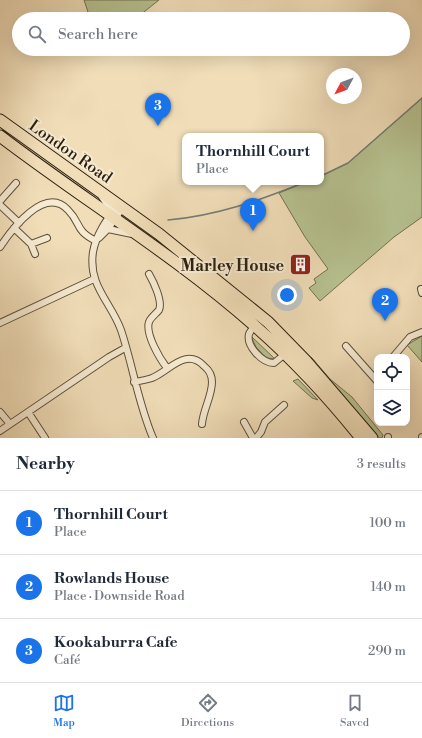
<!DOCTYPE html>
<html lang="en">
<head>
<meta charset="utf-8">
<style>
  body { margin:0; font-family:"Libre Bodoni",serif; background:#f6f6f7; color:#1f2937 }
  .controls { position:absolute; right:12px; bottom:12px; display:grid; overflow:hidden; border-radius:8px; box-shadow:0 4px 16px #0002 }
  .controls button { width:36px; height:36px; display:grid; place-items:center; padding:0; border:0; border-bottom:1px solid #e0e1e3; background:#fff; color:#1f2937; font:20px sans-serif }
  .compass { position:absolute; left:326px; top:68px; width:36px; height:36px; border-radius:50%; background:#fff; box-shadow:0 4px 16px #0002; rotate:229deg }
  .you { position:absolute; left:287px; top:295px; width:14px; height:14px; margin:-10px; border:3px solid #fff; border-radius:50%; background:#1a73e8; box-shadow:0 0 0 6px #1a73e833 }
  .badge { display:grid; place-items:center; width:26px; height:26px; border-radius:50%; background:#1a73e8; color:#fff; font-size:13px; font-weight:700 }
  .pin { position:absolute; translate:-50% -33px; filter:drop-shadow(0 1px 2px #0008) }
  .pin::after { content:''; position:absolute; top:21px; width:14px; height:12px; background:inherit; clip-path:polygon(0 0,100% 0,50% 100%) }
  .popup { position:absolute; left:182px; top:133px; width:142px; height:52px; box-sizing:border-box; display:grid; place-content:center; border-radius:8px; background:#fff; filter:drop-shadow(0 1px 3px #0005); font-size:13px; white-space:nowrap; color:#747a83 }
  .popup b { font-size:15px; color:#1f2937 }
  .popup::after { content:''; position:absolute; left:50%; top:100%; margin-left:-8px; border:8px solid transparent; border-top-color:#fff }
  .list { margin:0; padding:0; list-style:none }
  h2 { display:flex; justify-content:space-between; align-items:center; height:52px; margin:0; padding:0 16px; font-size:17px }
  h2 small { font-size:13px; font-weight:400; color:#747a83 }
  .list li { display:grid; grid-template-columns:26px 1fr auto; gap:12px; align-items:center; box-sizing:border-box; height:64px; padding:0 16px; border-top:1px solid #e0e1e3 }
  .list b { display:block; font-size:15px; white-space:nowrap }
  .list p { margin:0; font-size:13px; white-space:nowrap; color:#747a83 }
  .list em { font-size:13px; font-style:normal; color:#747a83 }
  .icon { flex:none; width:22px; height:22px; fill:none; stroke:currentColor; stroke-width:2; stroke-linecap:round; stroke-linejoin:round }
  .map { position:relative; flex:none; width:422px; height:438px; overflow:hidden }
  .search { position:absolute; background:#fff; box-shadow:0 4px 16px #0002; left:12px; right:12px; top:12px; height:44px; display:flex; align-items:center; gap:10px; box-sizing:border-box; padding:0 14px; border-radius:22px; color:#747a83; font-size:15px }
  .sheet { height:244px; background:#fff }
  nav { display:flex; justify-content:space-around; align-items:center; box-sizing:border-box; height:56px; border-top:1px solid #e0e1e3; background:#fff; font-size:11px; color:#747a83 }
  nav a { display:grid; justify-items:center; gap:2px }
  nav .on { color:#1a73e8 }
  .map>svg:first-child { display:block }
  .green { fill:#b7c291; stroke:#727151 }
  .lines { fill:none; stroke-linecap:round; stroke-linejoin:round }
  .stream { stroke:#737c77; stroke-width:1.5 }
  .street-casing { stroke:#5e503b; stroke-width:8 }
  .highway-casing { stroke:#2d2011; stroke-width:13 }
  .street { stroke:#f6ead2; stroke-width:6 }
  .highway { stroke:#f1deb9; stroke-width:11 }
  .labels { text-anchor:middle; stroke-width:4; stroke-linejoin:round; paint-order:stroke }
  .street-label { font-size:16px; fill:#2d2011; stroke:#f6ead2 }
  .poi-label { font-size:16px; font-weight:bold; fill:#2d2011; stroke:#f6ead2; text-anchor:end }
</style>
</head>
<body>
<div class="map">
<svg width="422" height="438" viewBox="0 0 422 438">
  <rect width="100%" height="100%" fill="#f1deb9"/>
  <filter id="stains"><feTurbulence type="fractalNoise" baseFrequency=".005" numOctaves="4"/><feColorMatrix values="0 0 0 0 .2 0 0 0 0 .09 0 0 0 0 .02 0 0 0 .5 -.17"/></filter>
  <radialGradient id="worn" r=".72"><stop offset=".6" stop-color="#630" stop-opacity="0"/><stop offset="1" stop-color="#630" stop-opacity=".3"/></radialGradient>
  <path class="green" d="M 84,0 L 159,0 L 135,19 L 103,19 L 89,15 Z
    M 422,98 L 422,217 L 394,237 L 320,301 L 309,288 L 316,283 L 314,279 L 328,269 L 305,237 L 279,193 L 306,182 L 321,182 L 321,176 L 348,163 Z
    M 251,336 L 275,359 L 267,359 L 256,347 Z
    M 422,336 L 422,362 L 407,345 Z
    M 311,357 L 330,379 L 352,397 L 383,435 L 382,438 L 376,438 Z
    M 298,379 L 318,400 L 312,398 L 293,381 Z"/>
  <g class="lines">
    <path class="stream" d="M 321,176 L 348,163 L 422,98
      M 168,220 C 216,216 261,200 305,182"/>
    <defs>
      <path id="street" d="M 102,197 L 114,214
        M 0,201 L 16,183
        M 118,204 C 108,218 96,234 93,252 C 88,286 111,302 121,330 C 133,366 138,403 153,438
        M 0,205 L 19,223
        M 14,228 L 31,244 L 47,238
        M 108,229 L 132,234
        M 99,238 L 108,229 L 123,207
        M 31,244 L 35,254
        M 0,247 C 12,229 45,185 68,210 C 82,224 74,230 96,241
        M 149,274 C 153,281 163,301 159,310 C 156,314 151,317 149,322 C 145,334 160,359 167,368
        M 421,289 L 422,293
        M 0,323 L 94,279
        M 255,326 C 253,328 250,331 249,334 C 246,346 262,363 274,363 L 285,354
        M 346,346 L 377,381
        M 393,357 L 410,337 L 422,332
        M 134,382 C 140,381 146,380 152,378 C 169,371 186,347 204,366 C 209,370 212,376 212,382 C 212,396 203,410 202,424
        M 0,412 L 10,424
        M 28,412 L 45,438
        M 244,422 L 253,438
        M 0,431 L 109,357 L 125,348
        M 256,438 L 261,432 L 265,422 L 284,405
        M 388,438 L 388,437
        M 422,438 L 422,437"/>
      <path id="highway" d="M 0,120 L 159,234 L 268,322 L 306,361 L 372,438
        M 0,136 C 84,200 176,256 255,326 C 294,360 329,398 361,438"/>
    </defs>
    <use href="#street" class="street-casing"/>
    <use href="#highway" class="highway-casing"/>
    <use href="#street" class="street"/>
    <use href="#highway" class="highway"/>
  </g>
  <defs>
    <symbol id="building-square" viewBox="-11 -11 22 22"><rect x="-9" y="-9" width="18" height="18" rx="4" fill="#8f2418" stroke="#f6ead2"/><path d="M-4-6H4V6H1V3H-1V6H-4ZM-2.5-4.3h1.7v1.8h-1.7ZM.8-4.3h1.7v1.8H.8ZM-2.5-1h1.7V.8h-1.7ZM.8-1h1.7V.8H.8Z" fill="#fff"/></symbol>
  </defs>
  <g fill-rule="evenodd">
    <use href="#building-square" x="288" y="252" width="25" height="25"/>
  </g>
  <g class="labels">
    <g class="street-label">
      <text transform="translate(71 151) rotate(35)" y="6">London Road</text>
    </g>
    <g class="poi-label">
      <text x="284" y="271">Marley House</text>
    </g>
  </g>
  <rect width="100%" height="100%" filter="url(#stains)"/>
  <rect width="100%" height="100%" fill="url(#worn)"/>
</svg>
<div class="controls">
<button><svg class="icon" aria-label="locate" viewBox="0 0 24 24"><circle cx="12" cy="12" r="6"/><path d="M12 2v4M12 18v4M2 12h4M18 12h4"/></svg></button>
<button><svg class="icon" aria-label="layers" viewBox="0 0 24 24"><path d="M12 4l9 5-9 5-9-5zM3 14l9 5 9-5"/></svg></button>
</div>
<svg class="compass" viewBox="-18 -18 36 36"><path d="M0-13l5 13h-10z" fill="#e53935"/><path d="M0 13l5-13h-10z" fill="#747a83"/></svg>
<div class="you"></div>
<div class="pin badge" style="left:253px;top:231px">1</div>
<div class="popup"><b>Thornhill Court</b>Place</div>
<div class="pin badge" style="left:385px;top:321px">2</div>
<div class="pin badge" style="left:158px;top:126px">3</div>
<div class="search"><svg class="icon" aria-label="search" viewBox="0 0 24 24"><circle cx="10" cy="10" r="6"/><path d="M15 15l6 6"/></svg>Search here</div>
</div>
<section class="sheet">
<h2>Nearby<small>3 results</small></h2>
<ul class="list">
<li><span class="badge">1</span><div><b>Thornhill Court</b><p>Place</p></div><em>100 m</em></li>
<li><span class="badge">2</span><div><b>Rowlands House</b><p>Place · Downside Road</p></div><em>140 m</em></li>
<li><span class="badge">3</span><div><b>Kookaburra Cafe</b><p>Café</p></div><em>290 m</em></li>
</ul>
</section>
<nav>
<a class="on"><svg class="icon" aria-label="map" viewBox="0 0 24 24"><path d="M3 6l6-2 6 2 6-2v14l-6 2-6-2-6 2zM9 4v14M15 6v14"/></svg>Map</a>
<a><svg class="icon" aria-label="directions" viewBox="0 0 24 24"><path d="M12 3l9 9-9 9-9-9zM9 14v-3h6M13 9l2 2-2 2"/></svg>Directions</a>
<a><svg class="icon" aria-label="saved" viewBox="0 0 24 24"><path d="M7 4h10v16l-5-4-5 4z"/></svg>Saved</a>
</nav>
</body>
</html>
